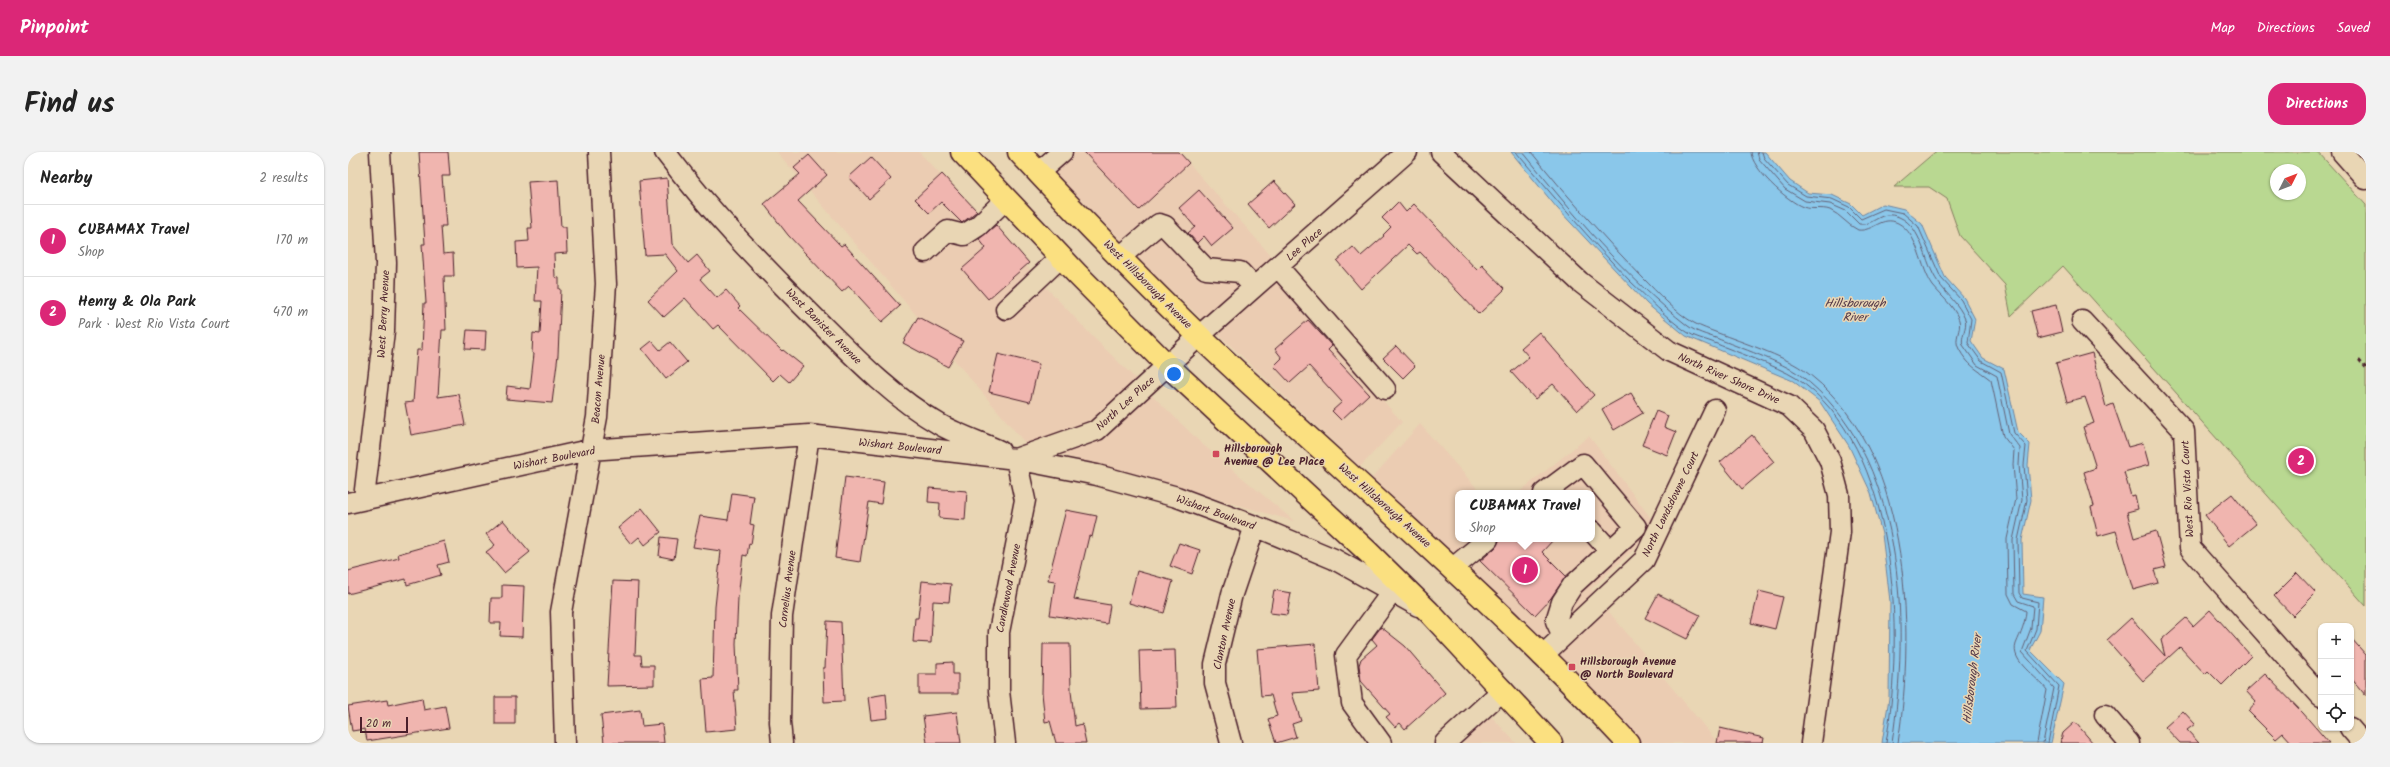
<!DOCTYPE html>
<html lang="en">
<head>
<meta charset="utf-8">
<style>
  body { margin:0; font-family:Kalam,sans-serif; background:#f2f2f2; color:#222 }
  .controls { position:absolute; right:12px; bottom:12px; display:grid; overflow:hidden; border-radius:8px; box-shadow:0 1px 3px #0004 }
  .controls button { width:36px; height:36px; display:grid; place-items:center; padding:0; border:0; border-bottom:1px solid #e0e0e0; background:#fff; color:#222; font:20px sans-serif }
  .compass { position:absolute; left:1922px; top:12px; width:36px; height:36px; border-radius:50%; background:#fff; box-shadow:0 1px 3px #0004; rotate:48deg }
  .scale { position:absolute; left:12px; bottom:10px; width:48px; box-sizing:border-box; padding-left:4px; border:2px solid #4a1f2b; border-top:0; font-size:11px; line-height:14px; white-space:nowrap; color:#4a1f2b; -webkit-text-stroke:3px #e9d6b4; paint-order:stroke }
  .you { position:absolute; left:826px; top:222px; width:14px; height:14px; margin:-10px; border:3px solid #fff; border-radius:50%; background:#1a73e8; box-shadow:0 0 0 6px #1a73e833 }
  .badge { display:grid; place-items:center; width:26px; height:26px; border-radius:50%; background:#db2777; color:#fff; font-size:13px; font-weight:700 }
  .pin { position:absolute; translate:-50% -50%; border:2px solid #fff; box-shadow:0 1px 4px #0006 }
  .popup { position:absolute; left:1107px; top:338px; width:140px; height:52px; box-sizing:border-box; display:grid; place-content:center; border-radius:8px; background:#fff; filter:drop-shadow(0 1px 3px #0005); font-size:13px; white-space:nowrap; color:#767676 }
  .popup b { font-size:15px; color:#222 }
  .popup::after { content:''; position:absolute; left:50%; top:100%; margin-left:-8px; border:8px solid transparent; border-top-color:#fff }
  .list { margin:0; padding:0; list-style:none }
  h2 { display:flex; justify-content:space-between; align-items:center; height:52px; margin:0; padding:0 16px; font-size:17px }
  h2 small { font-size:13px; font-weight:400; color:#767676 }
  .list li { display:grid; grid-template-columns:26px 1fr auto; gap:12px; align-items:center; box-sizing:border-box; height:72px; padding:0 16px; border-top:1px solid #e0e0e0 }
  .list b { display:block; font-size:15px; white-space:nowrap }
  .list p { margin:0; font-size:13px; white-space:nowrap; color:#767676 }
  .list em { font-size:13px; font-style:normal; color:#767676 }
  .icon { flex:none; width:22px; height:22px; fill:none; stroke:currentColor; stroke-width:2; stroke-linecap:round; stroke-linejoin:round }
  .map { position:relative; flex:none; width:2018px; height:591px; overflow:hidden; border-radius:16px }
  header { display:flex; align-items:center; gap:24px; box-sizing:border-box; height:56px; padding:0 20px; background:#db2777; color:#fff }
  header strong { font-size:19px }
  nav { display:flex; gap:22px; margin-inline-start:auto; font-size:14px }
  .intro { display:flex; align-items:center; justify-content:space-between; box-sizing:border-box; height:96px; padding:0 24px }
  h1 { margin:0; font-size:28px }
  .button { padding:10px 18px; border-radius:16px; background:#db2777; color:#fff; font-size:14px; font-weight:700 }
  main { display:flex; gap:24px; padding:0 24px }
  aside { flex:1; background:#fff; border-radius:16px; box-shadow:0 1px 3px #0004 }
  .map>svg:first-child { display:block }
  .built { fill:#ebccb2 }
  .green { fill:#b9d891; stroke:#827c5e; fill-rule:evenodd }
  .water { fill:#8ac7ea; stroke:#70849e }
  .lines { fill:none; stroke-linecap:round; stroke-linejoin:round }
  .shore { stroke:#646277; stroke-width:1 }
  .building { fill:#f0b5af; stroke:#4a1f2b }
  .minor-casing { stroke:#4a1f2b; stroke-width:23 }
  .major-casing { stroke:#4a1f2b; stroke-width:25 }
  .path { stroke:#4a1f2b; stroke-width:2.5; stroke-dasharray:4 3; stroke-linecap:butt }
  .minor { stroke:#e9d6b4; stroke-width:20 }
  .major { stroke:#fbe080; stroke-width:22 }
  .poi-dot { fill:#d1495b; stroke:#e9d6b4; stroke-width:1.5 }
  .labels { text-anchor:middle; stroke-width:3; stroke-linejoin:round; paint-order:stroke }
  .street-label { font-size:11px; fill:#4a1f2b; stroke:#e9d6b4 }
  .poi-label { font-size:11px; font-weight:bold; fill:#4a1f2b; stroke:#e9d6b4; text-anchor:start }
  .water-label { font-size:12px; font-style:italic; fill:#543848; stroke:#e9d6b4 }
</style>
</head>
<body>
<header>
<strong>Pinpoint</strong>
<nav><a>Map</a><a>Directions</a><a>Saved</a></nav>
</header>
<div class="intro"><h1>Find us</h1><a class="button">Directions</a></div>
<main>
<aside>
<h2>Nearby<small>2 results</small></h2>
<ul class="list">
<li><span class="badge">1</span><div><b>CUBAMAX Travel</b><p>Shop</p></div><em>170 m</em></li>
<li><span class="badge">2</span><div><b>Henry &amp; Ola Park</b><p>Park · West Rio Vista Court</p></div><em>470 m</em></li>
</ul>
</aside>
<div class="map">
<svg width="2018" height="591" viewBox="0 0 2018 591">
  <rect width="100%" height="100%" fill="#e9d6b4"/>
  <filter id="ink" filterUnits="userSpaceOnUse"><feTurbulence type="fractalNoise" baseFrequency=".025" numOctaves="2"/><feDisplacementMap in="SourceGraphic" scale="8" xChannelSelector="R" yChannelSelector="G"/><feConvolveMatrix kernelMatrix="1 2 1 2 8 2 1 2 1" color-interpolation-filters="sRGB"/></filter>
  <g filter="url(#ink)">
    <path class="built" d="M 429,0 L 571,0 L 745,185 L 790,229 L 745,271 L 682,293 L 678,292 Z
      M 726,0 L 831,0 L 926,107 L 856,169 L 810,126 L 705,19 Z
      M 928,127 L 1054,270 L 1012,315 L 868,180 Z
      M 802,241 L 853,291 L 946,369 L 711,302 Z
      M 1072,272 L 1133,341 L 1110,341 L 1110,387 L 1244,387 L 1244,341 L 1170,341 L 1241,284 L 1305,369 L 1295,389 L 1243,437 L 1247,442 L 1196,490 L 1144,439 L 1024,326 Z
      M 1257,455 L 1370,591 L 1295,591 L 1207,502 Z
      M 1141,562 L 1168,591 L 1109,591 Z"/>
    <path class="green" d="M 1587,0 L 1970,0 L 2018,53 L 2018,454 L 1715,114 L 1663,164 L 1657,133 L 1612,84 L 1599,47 L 1581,35 L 1546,35 ZM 1928,18 L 1952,18 L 1952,42 L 1928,42 Z"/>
    <path class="water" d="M 1163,0 L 1417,0 L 1442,29 L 1460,41 L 1484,43 L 1503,52 L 1514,63 L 1535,52 L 1556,57 L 1574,72 L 1597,125 L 1616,146 L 1627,167 L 1623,189 L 1635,206 L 1656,217 L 1670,280 L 1682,292 L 1680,313 L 1683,348 L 1674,388 L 1675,442 L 1695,445 L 1692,479 L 1682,498 L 1716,532 L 1703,591 L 1534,591 L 1541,546 L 1542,449 L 1534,382 L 1523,341 L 1501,294 L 1472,250 L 1445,229 L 1338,184 L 1299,152 L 1209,56 Z"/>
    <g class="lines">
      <path class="shore" d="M 1168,0 C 1205,44 1242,88 1282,129 C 1300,146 1318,166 1339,180 C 1346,185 1356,187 1364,190 C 1388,200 1427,213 1448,226 C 1552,295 1556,481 1538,591
        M 1175,0 C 1225,62 1277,125 1340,174 C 1348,180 1359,183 1368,186 C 1390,195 1434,210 1452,223 C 1558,302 1562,472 1544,591
        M 1183,0 C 1218,43 1255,85 1294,125 C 1310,141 1327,160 1346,171 C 1353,175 1362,178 1370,181 C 1394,190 1435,204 1454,217 C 1563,292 1568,474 1550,591
        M 1403,0 C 1403,16 1439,49 1455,55 C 1463,58 1474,55 1482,58 C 1493,63 1499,73 1510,78 C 1525,80 1534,63 1550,71 C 1571,82 1572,116 1585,134 C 1594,145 1606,154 1611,168 C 1614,177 1605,187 1611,197 C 1620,214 1629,217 1643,228 L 1655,284 L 1666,298 L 1665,313 L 1668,347 L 1659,387 L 1660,442 L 1665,452 L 1678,459 C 1677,472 1673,480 1668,492 C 1662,510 1690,525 1699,538 L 1689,591
        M 1409,0 L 1411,7 L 1437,37 L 1457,49 L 1482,52 L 1498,59 L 1511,72 C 1527,74 1532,57 1551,65 C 1575,75 1576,111 1590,130 C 1599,143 1611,152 1617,167 C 1620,175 1612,185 1615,193 L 1629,213 L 1649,224 L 1661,282 L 1672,296 L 1671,313 L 1674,348 L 1665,388 L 1666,442 L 1670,449 L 1685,454 L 1683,476 L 1674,500 L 1706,536 L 1695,591
        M 1414,0 L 1416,6 L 1440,33 L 1458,44 L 1484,47 L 1501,55 L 1513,67 L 1536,57 L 1555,61 L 1570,74 L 1593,126 L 1613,148 L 1623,167 L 1620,191 L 1633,209 L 1653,220 L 1666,281 L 1678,294 L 1676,313 L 1679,348 L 1670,388 L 1671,441 L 1674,446 L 1690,450 L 1688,477 L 1679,499 L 1711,534 L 1700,591"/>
    </g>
    <path class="building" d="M 71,0 L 100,0 L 102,24 L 94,24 L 98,74 L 93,74 L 95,102 L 105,101 L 106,124 L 96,124 L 98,178 L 94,178 L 90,245 L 111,242 L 117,273 L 63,283 L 57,251 L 65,250 L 69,198 L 74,198 L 76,151 L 78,151 L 74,92 L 77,92 Z
      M 736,0 L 831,0 L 841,11 L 791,58 Z
      M 461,3 L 479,23 L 450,49 L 493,94 L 496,92 L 552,154 L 534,170 L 501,134 L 494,140 L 440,83 L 416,52 L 452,22 L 446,16 Z
      M 523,5 L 543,27 L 521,47 L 501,25 Z
      M 594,22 L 629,59 L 614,71 L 593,50 L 581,61 L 567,47 Z
      M 319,26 L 324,92 L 340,111 L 349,103 L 362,119 L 352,127 L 369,146 L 378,138 L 392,154 L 390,156 L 434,199 L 435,198 L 455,214 L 441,230 L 432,222 L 425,229 L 370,173 L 365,177 L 337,146 L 316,165 L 300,148 L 330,119 L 317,102 L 297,103 L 291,29 Z
      M 210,28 L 213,75 L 218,75 L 219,101 L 206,102 L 207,125 L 211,126 L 211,137 L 213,137 L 210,203 L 204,251 L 158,247 L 159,234 L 182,237 L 186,202 L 184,201 L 185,181 L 192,182 L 194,149 L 187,149 L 189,115 L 169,116 L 168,90 L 181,89 L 180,76 L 184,76 L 180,30 Z
      M 926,29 L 947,52 L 921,76 L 900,52 Z
      M 851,38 L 885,76 L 864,94 L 856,84 L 849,91 L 840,81 L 847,75 L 831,56 Z
      M 1050,50 L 1058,60 L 1066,52 L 1129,118 L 1134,113 L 1157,137 L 1131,162 L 1072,100 L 1069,102 L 1060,93 L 1013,137 L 989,109 L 1005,95 L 1013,104 L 1036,84 L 1035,83 L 1043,75 L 1034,66 Z
      M 648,73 L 681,111 L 640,147 L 614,117 L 638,96 L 631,87 Z
      M 1708,153 L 1714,180 L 1690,186 L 1683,159 Z
      M 570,165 L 615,189 L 600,215 L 555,191 Z
      M 960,168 L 984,194 L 980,198 L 1021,242 L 993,268 L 984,259 L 994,250 L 961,214 L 942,231 L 926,214 L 934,206 L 927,197 Z
      M 119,178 L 138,179 L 137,198 L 117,197 Z
      M 1191,180 L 1246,243 L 1229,259 L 1205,232 L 1187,247 L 1163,220 L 1181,205 L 1173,196 Z
      M 304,189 L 312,198 L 322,190 L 339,210 L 318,227 L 294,197 Z
      M 1048,194 L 1067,214 L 1055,226 L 1035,206 Z
      M 1744,201 L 1758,255 L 1765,252 L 1780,295 L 1795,291 L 1801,313 L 1776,320 L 1783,344 L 1787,343 L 1790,357 L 1779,360 L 1786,386 L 1808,379 L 1818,415 L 1806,418 L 1810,431 L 1785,438 L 1768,379 L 1750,384 L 1743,355 L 1746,354 L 1736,320 L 1748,316 L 1735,275 L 1746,271 L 1737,245 L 1719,250 L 1708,211 Z
      M 650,202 L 691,212 L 682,250 L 641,240 Z
      M 1283,241 L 1295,261 L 1266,278 L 1254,257 Z
      M 1308,259 L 1320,264 L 1316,275 L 1328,280 L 1319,303 L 1294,293 Z
      M 1404,283 L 1426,310 L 1394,337 L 1372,310 Z
      M 497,325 L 536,330 L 533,352 L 521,350 L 512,410 L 487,406 Z
      M 581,336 L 619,339 L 617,368 L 591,366 L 592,351 L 580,350 Z
      M 384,341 L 406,344 L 402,372 L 406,373 L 403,392 L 401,391 L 399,404 L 395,403 L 390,446 L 388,492 L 390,538 L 386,538 L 389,577 L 358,580 L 354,527 L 365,526 L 367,455 L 373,399 L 345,395 L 352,364 L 380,368 Z
      M 1884,342 L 1908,372 L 1881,394 L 1857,363 Z
      M 294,356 L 313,380 L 297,393 L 291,385 L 283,392 L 270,376 Z
      M 718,358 L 749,364 L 744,385 L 741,384 L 726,447 L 762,453 L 759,472 L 702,463 L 707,429 L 700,428 Z
      M 155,368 L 182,400 L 156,421 L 138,400 L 147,393 L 138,382 Z
      M 313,385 L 329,387 L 326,407 L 311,404 Z
      M 1152,387 L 1206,387 L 1194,400 L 1218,424 L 1203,446 L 1187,463 L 1132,409 L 1147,396 Z
      M 96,389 L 101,410 L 90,413 L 93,423 L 59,433 L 58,427 L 0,442 L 0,419 L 51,406 L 50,402 Z
      M 831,391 L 852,398 L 844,422 L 822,414 Z
      M 789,419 L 825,429 L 816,461 L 781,451 Z
      M 1949,421 L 1968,441 L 1945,464 L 1926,444 Z
      M 265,429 L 290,430 L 287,503 L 293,503 L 294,513 L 306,513 L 306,533 L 259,534 Z
      M 574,429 L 603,432 L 601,450 L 585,449 L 583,491 L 565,490 L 567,466 L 570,466 Z
      M 154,433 L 176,434 L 174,485 L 152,484 L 153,471 L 142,471 L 143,446 L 154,446 Z
      M 926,438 L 943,441 L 939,463 L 922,461 Z
      M 1411,439 L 1435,445 L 1427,477 L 1403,471 Z
      M 1310,442 L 1352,463 L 1339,487 L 1297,466 Z
      M 1862,458 L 1903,504 L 1874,533 L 1860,519 L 1857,522 L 1832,495 L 1795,529 L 1759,488 L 1783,466 L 1817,504 L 1813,488 L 1838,466 L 1845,474 Z
      M 479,469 L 493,470 L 496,549 L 476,550 L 475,516 L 477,516 Z
      M 1033,475 L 1057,494 L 1097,541 L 1057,577 L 1052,571 L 1047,575 L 1038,565 L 1042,562 L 1013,529 L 1011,513 L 1013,507 L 1029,493 L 1024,487 Z
      M 2003,486 L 2018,503 L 2018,544 L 2003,526 Z
      M 695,492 L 722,492 L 723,539 L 727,574 L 734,572 L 738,591 L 708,591 L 702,569 L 697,570 L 694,541 Z
      M 967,492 L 971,539 L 944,541 L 953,569 L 944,572 L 948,585 L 928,591 L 920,567 L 929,564 L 923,543 L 913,544 L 909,497 Z
      M 827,498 L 829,556 L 793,557 L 791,499 Z
      M 605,510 L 605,522 L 610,522 L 610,542 L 571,542 L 571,522 L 589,522 L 589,511 Z
      M 1917,522 L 1955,561 L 1981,591 L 1944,591 L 1935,581 L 1928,587 L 1900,559 L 1908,550 L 1898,539 Z
      M 538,542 L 540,566 L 523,568 L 520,545 Z
      M 147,545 L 167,545 L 167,572 L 147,572 Z
      M 74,546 L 76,558 L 97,554 L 101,576 L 19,589 L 17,577 L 4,579 L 0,554 L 39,548 L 40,553 Z
      M 292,558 L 294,574 L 314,572 L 316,591 L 256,591 L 253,563 Z
      M 1835,559 L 1847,572 L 1839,578 L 1851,591 L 1832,591 L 1817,575 Z
      M 609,560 L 613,591 L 579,591 L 575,564 Z
      M 1727,570 L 1745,591 L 1712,591 L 1715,581 Z
      M 1372,576 L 1416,586 L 1415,591 L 1369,591 Z"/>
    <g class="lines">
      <defs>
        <path id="minor" d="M 317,0 C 363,61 417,116 471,170 C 508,207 546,246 591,272 C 610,283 632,290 652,299
          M 1093,0 L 1232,130 L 1321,199 L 1441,254 L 1466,278 L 1482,309 L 1491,343 L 1492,380 L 1463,591
          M 1994,0 L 2018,27
          M 690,21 L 714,0
          M 577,100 L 600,79 L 616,83 L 630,74 L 657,48
          M 772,105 L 811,72 L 817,74 L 858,117 L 892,120 L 906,135
          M 930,115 L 1037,237
          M 658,157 L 713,105
          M 1734,169 L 1836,279 L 1842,396 L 1973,544
          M 670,306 L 749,278 L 851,184 L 1059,0
          M 1196,341 L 1235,312 L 1288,375 L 1225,433 L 1214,450 L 1208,469 L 1215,484
          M 16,346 L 36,179 L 38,111 L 32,0
          M 0,351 L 241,298 L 461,283 L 668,307 L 749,323 L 829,345 L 907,374 L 986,407 L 1070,454
          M 1244,379 L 1262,399
          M 1105,416 L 1140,387
          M 1194,504 L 1296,408 L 1367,258
          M 1757,563 L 1781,591
          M 2002,576 L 2015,591
          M 217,591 L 213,460 L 249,265 L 258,132 L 251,0
          M 434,591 L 432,570 L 434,464 L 461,283
          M 657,591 L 651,539 L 651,480 L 677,348 L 668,307
          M 883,591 L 867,531 L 867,512 L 884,442 L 907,374
          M 1033,591 L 1004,551 L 998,503 L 1044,440
          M 1097,591 L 1155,538"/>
        <path id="major" d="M 614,0 L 730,123 L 819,213 L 1020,400 L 1081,460 L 1203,591
          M 671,0 C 730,64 791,126 853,186 C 996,321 1146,447 1280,591"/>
      </defs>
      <use href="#minor" class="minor-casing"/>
      <use href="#major" class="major-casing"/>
      <path class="path" d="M 2011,208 L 2018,216"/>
      <use href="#minor" class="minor"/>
      <use href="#major" class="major"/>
    </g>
  </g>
  <g class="poi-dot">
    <rect x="864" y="298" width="8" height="8" rx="2"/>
    <rect x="1220" y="511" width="8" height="8" rx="2"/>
  </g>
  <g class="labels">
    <g class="street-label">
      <text transform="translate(956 92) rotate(-41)" y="4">Lee Place</text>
      <text transform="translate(800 132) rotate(45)" y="4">West Hillsborough Avenue</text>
      <text transform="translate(35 162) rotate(-87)" y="4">West Berry Avenue</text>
      <text transform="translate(476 174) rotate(45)" y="4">West Banister Avenue</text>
      <text transform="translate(1381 226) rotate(24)" y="4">North River Shore Drive</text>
      <text transform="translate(250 237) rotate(-85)" y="4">Beacon Avenue</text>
      <text transform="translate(777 251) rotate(-42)" y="4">North Lee Place</text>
      <text transform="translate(552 294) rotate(6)" y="4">Wishart Boulevard</text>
      <text transform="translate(206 306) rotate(-11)" y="4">Wishart Boulevard</text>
      <text transform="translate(1839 337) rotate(-93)" y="4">West Rio Vista Court</text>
      <text transform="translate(1322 352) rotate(-64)" y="4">North Landsdowne Court</text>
      <text transform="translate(1037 353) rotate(42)" y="4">West Hillsborough Avenue</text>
      <text transform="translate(868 360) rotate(20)" y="4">Wishart Boulevard</text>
      <text transform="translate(660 436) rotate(-79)" y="4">Candlewood Avenue</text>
      <text transform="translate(439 437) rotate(-83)" y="4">Cornelius Avenue</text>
      <text transform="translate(876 482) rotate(-78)" y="4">Clanton Avenue</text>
    </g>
    <g class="poi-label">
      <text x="876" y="300">Hillsborough<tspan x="876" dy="13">Avenue @ Lee Place</tspan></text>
      <text x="1232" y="513">Hillsborough Avenue<tspan x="1232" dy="13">@ North Boulevard</tspan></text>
    </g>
    <g class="water-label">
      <text x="1507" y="155">Hillsborough<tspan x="1507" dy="14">River</tspan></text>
      <text transform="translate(1624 527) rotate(-83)" y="4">Hillsborough River</text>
    </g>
  </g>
</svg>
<div class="controls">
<button>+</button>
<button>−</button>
<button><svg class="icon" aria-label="locate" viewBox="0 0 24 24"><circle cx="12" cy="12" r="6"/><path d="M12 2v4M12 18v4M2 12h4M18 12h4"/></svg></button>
</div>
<svg class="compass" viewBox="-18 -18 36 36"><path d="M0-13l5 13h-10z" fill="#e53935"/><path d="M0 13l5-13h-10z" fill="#767676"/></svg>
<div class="scale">20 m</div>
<div class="you"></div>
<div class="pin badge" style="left:1177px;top:418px">1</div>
<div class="popup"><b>CUBAMAX Travel</b>Shop</div>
<div class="pin badge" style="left:1953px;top:309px">2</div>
</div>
</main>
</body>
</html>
